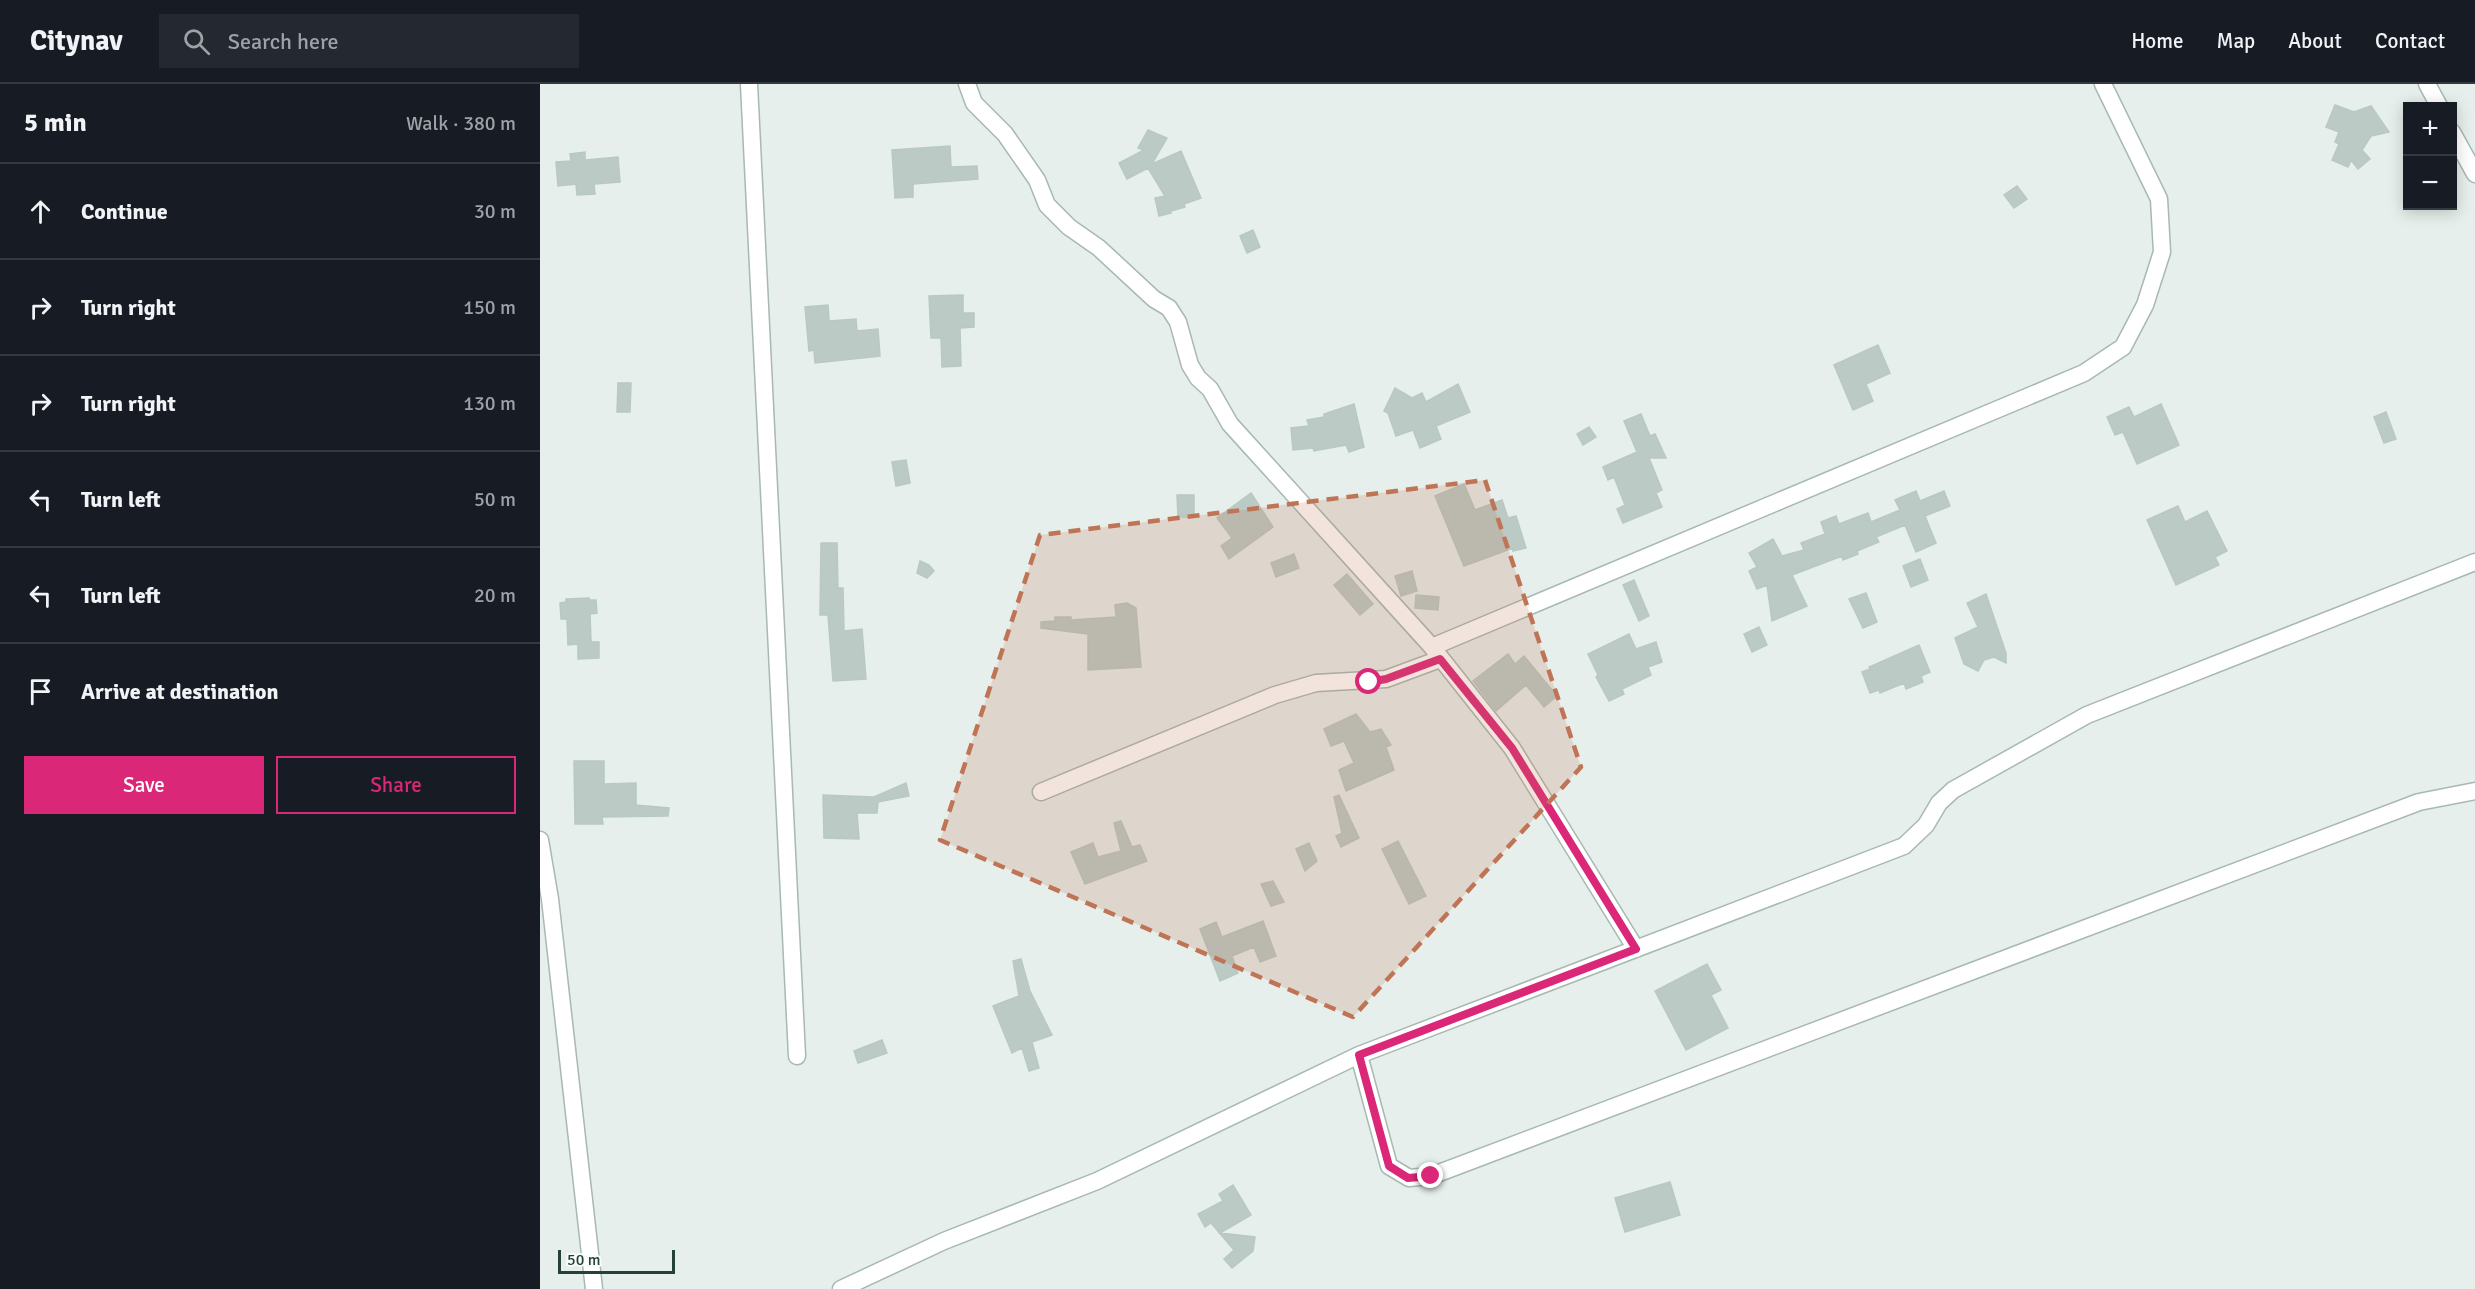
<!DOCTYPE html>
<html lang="en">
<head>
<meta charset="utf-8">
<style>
  body { margin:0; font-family:Signika,sans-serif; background:#242831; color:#f1f3f6 }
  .controls { position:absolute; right:18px; top:18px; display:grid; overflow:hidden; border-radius:0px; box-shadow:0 3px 15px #0003 }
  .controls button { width:54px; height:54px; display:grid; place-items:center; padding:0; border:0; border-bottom:2px solid #363941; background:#171b24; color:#f1f3f6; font:30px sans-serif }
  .scale { position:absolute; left:18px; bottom:15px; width:117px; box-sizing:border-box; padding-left:6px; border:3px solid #24423a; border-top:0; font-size:16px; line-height:21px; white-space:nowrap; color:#24423a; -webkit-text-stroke:4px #f7fbf9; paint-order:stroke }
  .stop { position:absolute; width:18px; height:18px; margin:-14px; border:4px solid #db2777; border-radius:50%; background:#fff }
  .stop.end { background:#db2777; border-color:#fff; box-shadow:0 2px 6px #0008 }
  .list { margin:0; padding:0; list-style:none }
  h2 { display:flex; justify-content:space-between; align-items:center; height:78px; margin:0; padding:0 24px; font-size:26px }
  h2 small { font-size:20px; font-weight:400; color:#9ea1a6 }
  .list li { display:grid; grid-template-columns:39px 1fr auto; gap:18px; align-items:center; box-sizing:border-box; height:96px; padding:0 24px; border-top:2px solid #363941 }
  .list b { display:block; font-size:22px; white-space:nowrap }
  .list em { font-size:20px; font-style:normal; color:#9ea1a6 }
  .actions { display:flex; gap:12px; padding:18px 24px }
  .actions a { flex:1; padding:14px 0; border:2px solid #db2777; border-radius:0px; text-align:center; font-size:21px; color:#db2777 }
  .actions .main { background:#db2777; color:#fff }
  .icon { flex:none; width:33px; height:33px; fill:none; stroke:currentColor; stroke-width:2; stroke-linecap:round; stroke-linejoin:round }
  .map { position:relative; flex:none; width:1935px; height:1205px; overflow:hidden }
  header { display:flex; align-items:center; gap:36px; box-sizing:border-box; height:84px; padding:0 30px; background:#171b24; border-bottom:2px solid #363941 }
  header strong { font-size:28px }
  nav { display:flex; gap:33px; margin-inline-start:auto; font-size:21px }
  .search { width:420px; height:54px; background:#242831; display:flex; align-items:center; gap:15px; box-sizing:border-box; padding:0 21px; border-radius:0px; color:#9ea1a6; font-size:22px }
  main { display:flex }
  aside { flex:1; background:#171b24 }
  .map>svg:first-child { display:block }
  .building { fill:#bbcac4; stroke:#b8c9c2; stroke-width:1.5 }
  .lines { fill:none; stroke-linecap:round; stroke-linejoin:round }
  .minor-casing { stroke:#a8b8b2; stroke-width:19 }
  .minor { stroke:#fff; stroke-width:16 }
  .route { stroke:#db2777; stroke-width:8 }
  .marked { fill:#c07456; fill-opacity:0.2; stroke:#c07456; stroke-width:4.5; stroke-dasharray:12 8; stroke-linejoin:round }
</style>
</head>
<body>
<header>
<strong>Citynav</strong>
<div class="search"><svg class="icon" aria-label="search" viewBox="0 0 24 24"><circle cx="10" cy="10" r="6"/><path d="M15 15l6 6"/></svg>Search here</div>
<nav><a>Home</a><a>Map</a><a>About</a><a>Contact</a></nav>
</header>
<main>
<aside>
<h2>5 min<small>Walk · 380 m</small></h2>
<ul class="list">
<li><svg class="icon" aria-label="ahead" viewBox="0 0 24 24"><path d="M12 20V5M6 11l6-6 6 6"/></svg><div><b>Continue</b></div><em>30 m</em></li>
<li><svg class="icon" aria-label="right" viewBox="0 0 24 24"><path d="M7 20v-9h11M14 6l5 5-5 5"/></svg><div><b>Turn right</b></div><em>150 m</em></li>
<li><svg class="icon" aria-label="right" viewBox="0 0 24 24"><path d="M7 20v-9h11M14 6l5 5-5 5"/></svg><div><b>Turn right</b></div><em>130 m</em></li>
<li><svg class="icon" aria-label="left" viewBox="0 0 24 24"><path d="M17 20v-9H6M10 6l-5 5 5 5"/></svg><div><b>Turn left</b></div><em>50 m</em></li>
<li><svg class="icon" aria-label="left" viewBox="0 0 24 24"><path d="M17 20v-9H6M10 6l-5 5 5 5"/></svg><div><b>Turn left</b></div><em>20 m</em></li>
<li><svg class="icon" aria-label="arrive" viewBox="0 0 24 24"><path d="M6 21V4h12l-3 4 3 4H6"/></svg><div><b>Arrive at destination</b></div></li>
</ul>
<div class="actions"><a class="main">Save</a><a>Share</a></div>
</aside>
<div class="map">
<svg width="1935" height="1205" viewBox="0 0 1935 1205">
  <rect width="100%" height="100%" fill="#e6efeb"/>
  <path class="building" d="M 1795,21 L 1814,28 L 1831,22 L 1849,48 L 1831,52 L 1822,66 L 1830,75 L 1818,85 L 1811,76 L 1808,83 L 1792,76 L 1799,60 L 1795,58 L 1799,48 L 1786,43 Z
    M 608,46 L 627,54 L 612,80 L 641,67 L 661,114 L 644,120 L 645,123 L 631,127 L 631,129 L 619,132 L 615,114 L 625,112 L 608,84 L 587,95 L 579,79 L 604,66 L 598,64 Z
    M 410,62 L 411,83 L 437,82 L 438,95 L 373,100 L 373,113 L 355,114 L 352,66 Z
    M 45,68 L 45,76 L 78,73 L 80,98 L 54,100 L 55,110 L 37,111 L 36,100 L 18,102 L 16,78 L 31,77 L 30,70 Z
    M 1477,102 L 1487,115 L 1474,124 L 1464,111 Z
    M 713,146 L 720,163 L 707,169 L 700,152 Z
    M 423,211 L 423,229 L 434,229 L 434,243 L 420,244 L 421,282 L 402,283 L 401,254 L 391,254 L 389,212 Z
    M 288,221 L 289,237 L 316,235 L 317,247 L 338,245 L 340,272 L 275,279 L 274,266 L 269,267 L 265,223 Z
    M 1338,261 L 1350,289 L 1326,300 L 1333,317 L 1313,326 L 1294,281 Z
    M 78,299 L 91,299 L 90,328 L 77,328 Z
    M 918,300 L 930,328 L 896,342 L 901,355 L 880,364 L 873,346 L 856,352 L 848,329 L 844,327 L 855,304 L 872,314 L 882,309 L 886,318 Z
    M 814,320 L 824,363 L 809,368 L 806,361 L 774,367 L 773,364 L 753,366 L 751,344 L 769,342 L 767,336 L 784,333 L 784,330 Z
    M 1621,320 L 1639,361 L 1597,380 L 1583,348 L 1575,351 L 1567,333 L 1589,323 L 1594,333 Z
    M 1846,328 L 1856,355 L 1844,359 L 1834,333 Z
    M 1101,330 L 1110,352 L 1115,350 L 1126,374 L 1109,374 L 1122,406 L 1116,409 L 1122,423 L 1083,439 L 1077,425 L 1085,421 L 1074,393 L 1068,396 L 1063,383 L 1097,368 L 1084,337 Z
    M 1049,343 L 1056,353 L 1043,361 L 1037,350 Z
    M 366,376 L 370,399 L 356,402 L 352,378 Z
    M 924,400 L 935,426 L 962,416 L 968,434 L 976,432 L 986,464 L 973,467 L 973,464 L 924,482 L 895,412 Z
    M 1376,407 L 1380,417 L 1404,407 L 1410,422 L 1385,432 L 1396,459 L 1376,468 L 1365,441 L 1336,453 L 1339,458 L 1317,467 L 1318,470 L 1303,476 L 1302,472 L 1252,491 L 1267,522 L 1232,537 L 1227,501 L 1217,505 L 1209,487 L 1217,483 L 1209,469 L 1233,455 L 1242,472 L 1264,466 L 1261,459 L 1285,450 L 1281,438 L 1296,432 L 1299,440 L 1328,429 L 1331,438 L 1360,426 L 1355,416 Z
    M 711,409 L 733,443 L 689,475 L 681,462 L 692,454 L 677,434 Z
    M 637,411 L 654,411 L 654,433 L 638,433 Z
    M 1638,422 L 1645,438 L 1667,427 L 1687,467 L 1675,473 L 1679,481 L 1636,501 L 1607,436 Z
    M 281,459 L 297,459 L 298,504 L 303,504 L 304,547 L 322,545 L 326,595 L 293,597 L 288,531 L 280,531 Z
    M 754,470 L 759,484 L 736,493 L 731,479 Z
    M 1380,475 L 1388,496 L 1371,503 L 1363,482 Z
    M 380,477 L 389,481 L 394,487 L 387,494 L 377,489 Z
    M 872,487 L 877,507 L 861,512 L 855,492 Z
    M 807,490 L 833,520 L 820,531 L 794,501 Z
    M 1094,496 L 1109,532 L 1099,537 L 1083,501 Z
    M 1326,509 L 1337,538 L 1323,544 L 1309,515 Z
    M 1446,510 L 1466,569 L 1466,579 L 1454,573 L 1444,576 L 1438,587 L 1424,580 L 1415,554 L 1438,543 L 1427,519 Z
    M 876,511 L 899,513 L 898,526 L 875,524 Z
    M 49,514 L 49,516 L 56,516 L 57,529 L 50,530 L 51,558 L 59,558 L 59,574 L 38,575 L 38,560 L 28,561 L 27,535 L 21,535 L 20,519 L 26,518 L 26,515 Z
    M 587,519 L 596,524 L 601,583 L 548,586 L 548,550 L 501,544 L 501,538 L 515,537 L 515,533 L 531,533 L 531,536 L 576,533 L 575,521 Z
    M 1219,543 L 1227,561 L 1212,568 L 1204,550 Z
    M 1089,550 L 1096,565 L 1116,558 L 1122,578 L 1108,583 L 1111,591 L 1082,605 L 1084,610 L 1069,617 L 1056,593 L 1058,591 L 1048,570 Z
    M 1379,561 L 1390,588 L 1381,592 L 1383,598 L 1366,605 L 1364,599 L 1340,609 L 1339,606 L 1330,609 L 1322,588 L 1330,585 L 1329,583 Z
    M 968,570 L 975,580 L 984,572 L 1017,612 L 1004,623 L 986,601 L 956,627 L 933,597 Z
    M 816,630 L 830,648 L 841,645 L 851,661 L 846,663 L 854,686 L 806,707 L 799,686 L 814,679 L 804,657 L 791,662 L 784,645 Z
    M 34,677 L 64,677 L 64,700 L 96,699 L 96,721 L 129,724 L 128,732 L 62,733 L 63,740 L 35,740 Z
    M 366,699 L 369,712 L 338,718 L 337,729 L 317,729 L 319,755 L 284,754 L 283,711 L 334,713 Z
    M 799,711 L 819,754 L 801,763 L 796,752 L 802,749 L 794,713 Z
    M 581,737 L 592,763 L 600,761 L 607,777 L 545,800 L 531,768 L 553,759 L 558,773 L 581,767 L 574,739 Z
    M 858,757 L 886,812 L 869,820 L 842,765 Z
    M 769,759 L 777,777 L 765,787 L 756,765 Z
    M 733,797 L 744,818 L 731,822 L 721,800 Z
    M 723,837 L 736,872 L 720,878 L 714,863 L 692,872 L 698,889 L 680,897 L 660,845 L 676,838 L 682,853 Z
    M 481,875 L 490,907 L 512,951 L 492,958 L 499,984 L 489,987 L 482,964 L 472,969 L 453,922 L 479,912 L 473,877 Z
    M 1167,880 L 1181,906 L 1171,911 L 1188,944 L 1146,966 L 1115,907 Z
    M 342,956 L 347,969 L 318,979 L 314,967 Z
    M 1130,1098 L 1140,1131 L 1085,1148 L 1075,1114 Z
    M 693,1101 L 711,1131 L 680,1149 L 715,1153 L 713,1167 L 692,1184 L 684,1175 L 694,1166 L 671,1139 L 665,1143 L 658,1130 L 683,1117 L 679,1110 Z"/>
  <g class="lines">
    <defs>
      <path id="minor" d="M 209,0 L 257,972
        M 427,0 L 434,19 L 465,50 L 497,96 L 507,121 L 529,143 L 559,164 L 614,215 L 629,224 L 638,238 L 650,281 L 658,294 L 670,305 L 690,340 L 892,563 L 972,664 L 1096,865
        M 1887,0 L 1899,22
        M 1912,48 L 1935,90
        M 892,563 L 1544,289 L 1583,263 L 1605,221 L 1622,168 L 1619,115 L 1563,0
        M 501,708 L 735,611 L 776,599 L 846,595 L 900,575
        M 0,756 L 10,815 L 54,1205
        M 819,971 L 849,1082 L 869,1094 L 891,1092 L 1879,718 L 1935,707
        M 301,1205 L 404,1157 L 557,1097 L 819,971 L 1364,762 L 1386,741 L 1399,719 L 1413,706 L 1547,631 L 1935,478"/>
    </defs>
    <use href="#minor" class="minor-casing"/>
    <use href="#minor" class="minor"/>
  </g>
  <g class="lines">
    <path class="route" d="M 829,598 L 846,595 L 900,575 L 972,664 L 1096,865 L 819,971 L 849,1082 L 868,1094 L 891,1092"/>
  </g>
  <path class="marked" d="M 945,396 L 1041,683 L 813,933 L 400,756 L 500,451 Z"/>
</svg>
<div class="controls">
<button>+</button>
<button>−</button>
</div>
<div class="scale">50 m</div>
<div class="stop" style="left:829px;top:598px"></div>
<div class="stop end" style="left:891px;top:1092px"></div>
</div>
</main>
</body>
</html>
